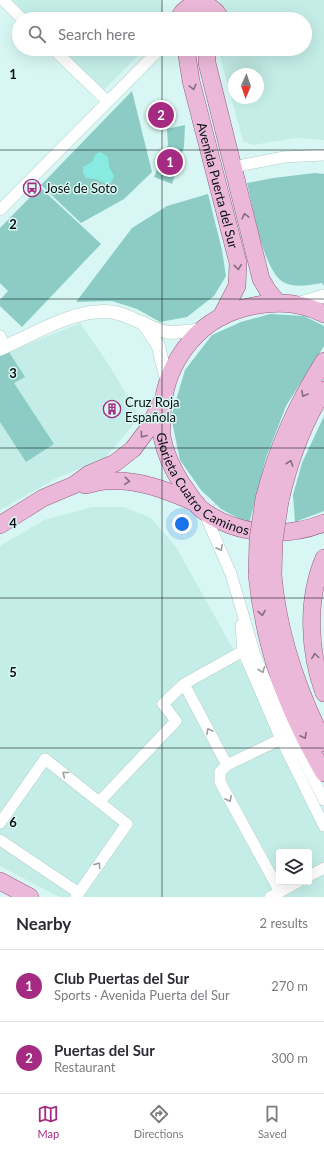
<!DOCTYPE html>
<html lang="en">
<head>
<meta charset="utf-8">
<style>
  body { margin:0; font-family:Lato,sans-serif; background:#f2f2f3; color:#2b2b33 }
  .controls { position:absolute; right:12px; bottom:12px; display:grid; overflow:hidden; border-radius:4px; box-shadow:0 4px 16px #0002 }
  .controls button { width:36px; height:36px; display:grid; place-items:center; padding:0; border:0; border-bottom:1px solid #e1e1e2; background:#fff; color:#2b2b33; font:20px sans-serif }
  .compass { position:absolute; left:228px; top:68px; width:36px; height:36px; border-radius:50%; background:#fff; box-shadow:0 4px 16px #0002; rotate:182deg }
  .you { position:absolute; left:182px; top:524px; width:14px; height:14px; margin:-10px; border:3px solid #fff; border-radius:50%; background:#1a73e8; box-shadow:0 0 0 6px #1a73e833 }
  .badge { display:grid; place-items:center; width:26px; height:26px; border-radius:50%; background:#a42b81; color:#fff; font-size:13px; font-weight:700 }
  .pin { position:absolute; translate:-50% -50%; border:2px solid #fff; box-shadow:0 1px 4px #0006 }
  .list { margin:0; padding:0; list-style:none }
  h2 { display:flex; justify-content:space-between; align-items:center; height:52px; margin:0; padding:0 16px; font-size:17px }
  h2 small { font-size:13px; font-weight:400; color:#7c7c81 }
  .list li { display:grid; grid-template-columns:26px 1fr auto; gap:12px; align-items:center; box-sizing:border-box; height:72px; padding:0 16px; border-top:1px solid #e1e1e2 }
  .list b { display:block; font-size:15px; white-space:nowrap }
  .list p { margin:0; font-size:13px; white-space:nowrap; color:#7c7c81 }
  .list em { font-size:13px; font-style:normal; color:#7c7c81 }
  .icon { flex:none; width:22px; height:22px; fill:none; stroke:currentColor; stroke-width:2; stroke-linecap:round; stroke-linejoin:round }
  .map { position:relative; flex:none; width:324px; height:897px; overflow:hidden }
  .search { position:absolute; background:#fff; box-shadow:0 4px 16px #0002; left:12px; right:12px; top:12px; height:44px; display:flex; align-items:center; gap:10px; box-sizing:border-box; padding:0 14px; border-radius:22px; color:#7c7c81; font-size:15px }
  .sheet { height:196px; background:#fff }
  nav { display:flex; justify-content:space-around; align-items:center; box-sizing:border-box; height:56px; border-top:1px solid #e1e1e2; background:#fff; font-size:11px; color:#7c7c81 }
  nav a { display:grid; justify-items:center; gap:2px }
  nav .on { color:#a42b81 }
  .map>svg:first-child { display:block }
  .built { fill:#c4ede8; fill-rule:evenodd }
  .green { fill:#8cccc5 }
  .water { fill:#87ebe2 }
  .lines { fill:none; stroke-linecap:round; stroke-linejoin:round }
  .minor-casing { stroke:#b0cfcb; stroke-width:12 }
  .tertiary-casing { stroke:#b0cfcb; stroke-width:14 }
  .primary-casing { stroke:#935e82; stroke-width:18 }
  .minor { stroke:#fff; stroke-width:11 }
  .tertiary { stroke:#fff; stroke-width:13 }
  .primary { stroke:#ecb8d9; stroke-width:17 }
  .primary-bridge-casing { stroke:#935e82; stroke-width:18; stroke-linecap:butt }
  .primary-bridge { stroke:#ecb8d9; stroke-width:17 }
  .oneway { stroke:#846d7f }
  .oneway2 { stroke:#9ba09f }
  .grid { fill:none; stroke:#061110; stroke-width:1; stroke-opacity:0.55 }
  .labels { text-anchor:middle; stroke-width:3; stroke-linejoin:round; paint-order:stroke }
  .street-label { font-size:13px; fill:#061110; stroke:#d8f7f4 }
  .poi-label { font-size:13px; fill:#061110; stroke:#d8f7f4; text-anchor:start }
  .grid-label { font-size:13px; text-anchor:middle; font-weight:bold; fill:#061110; stroke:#d8f7f4; stroke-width:3; stroke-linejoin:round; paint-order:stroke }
</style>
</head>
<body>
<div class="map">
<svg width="324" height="897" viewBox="0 0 324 897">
  <rect width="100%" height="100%" fill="#d8f7f4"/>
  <path class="built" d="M 12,0 L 161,0 L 165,19 L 31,19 Z
    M 219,0 L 324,0 L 324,140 L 296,138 L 253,145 L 243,141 L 218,49 L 305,49 L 305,19 L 226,19 L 226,14 ZM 234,74 L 258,74 L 258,98 L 234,98 Z
    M 62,49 L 144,49 L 104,90 Z
    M 80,323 L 107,362 L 137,412 L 133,425 L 105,458 L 55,479 L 0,510 L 0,356 Z
    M 92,507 L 124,507 L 151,518 L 176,547 L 324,811 L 324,897 L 59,897 L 0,866 L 0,546 L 44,520 ZM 279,852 L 309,852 L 309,882 L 279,882 Z"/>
  <path class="green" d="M 132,91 L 152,172 L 124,199 L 81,223 L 41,185 Z
    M 185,125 L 184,147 L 172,184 L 154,177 L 168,145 L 167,129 Z
    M 315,173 L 324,174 L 324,286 L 322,283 C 310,285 296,288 285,283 C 263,273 253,207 247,183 L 273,178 Z
    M 40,187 L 101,244 L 22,327 L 0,306 L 0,300 L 8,291 L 0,283 L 0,228 Z
    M 208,194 L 222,250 L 226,276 L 214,296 L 187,317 L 160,322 L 137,309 L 112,301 L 76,302 L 132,228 L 167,206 Z
    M 270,314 L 304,316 L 324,326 L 324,346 L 286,406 L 266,458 L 249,524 L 221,509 L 201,490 L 180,460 L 171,417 L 185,370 L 212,335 L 241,322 Z
    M 9,352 L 25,377 L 14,383 L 54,444 L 26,462 L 0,422 L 0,356 Z
    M 324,416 L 324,511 L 295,522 L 293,495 L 302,463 Z"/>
  <path class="water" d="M 100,152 L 108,157 L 109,167 L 114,176 L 111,183 L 107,184 L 96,179 L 86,178 L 83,173 L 83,167 L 92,162 L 96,154 Z"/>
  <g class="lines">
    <defs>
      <path id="minor" d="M 3,0 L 22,19
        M 53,49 L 107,101
        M 233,167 L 284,157 L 324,155
        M 0,210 L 160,49
        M 0,336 L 5,346
        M 204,512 L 231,574 L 255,655 L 273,699 L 324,800
        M 241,625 L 243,651 L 281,739 L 324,826
        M 227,765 L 184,684 L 243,651
        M 99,802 L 176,721 L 163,704 L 184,684
        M 0,823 L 45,759 L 127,824 L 76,897
        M 0,840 L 79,893
        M 309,876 L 324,868
        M 280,892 L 220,782 L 220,772 L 227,765 L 281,739
        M 270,897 L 298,882"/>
      <path id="tertiary" d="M 297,304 L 324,296
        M 143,323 L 158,345 L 167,381
        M 0,349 C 33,335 76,307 112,312 C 132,315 148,329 167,332 C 178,333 189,331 200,330"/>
      <g id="primary">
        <path d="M 179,19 C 185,0 214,0 220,19"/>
        <path id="s1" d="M 186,49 L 191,81 L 238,263 L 237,286 L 221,317"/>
        <path d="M 207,49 L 207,63 L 261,279 L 268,291 L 278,303"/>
        <path id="s2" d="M 324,314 C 299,301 270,301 244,308 C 194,321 162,368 162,419 C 162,424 161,431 162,437 C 165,453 173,470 182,484 C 189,493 195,506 205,512 C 240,536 286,538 324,523"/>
        <path d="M 85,485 C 92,484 99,481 106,481 C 139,479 166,490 196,503"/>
        <path d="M 264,499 C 277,448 296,406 324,361"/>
        <path d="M 280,501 C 289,462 302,424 324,390"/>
        <path d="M 0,525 L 43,498 L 74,485 L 89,474 L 115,463 L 133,449 L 148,429 L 161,403"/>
        <path d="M 324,558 C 306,600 309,652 324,693"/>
        <path d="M 257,575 C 265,650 286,707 324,773"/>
        <path d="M 273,575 C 278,635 297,689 324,743"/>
        <path d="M 0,881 L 30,897"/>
      </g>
    </defs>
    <use href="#minor" class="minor-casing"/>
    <use href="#tertiary" class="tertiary-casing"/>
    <use href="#primary" class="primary-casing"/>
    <use href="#minor" class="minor"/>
    <use href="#tertiary" class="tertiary"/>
    <use href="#primary" class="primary"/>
    <defs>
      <path id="primary-bridge" d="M 257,575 L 258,540 L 264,499
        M 273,575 L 274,541 L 280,501"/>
    </defs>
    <use href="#primary-bridge" class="primary-bridge-casing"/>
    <use href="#primary-bridge" class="primary-bridge"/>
  </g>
  <defs><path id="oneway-chevron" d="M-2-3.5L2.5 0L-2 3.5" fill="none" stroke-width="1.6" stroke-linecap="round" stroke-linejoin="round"/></defs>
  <g class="oneway">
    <use href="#oneway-chevron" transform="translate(193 87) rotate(76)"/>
    <use href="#oneway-chevron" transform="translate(245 216) rotate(-104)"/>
    <use href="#oneway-chevron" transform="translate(238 267) rotate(84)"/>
    <use href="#oneway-chevron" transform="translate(304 394) rotate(119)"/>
    <use href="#oneway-chevron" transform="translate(143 435) rotate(126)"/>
    <use href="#oneway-chevron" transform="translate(290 463) rotate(-71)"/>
    <use href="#oneway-chevron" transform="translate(127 481) rotate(5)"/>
    <use href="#oneway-chevron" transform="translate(262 613) rotate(80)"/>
    <use href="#oneway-chevron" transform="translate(315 656) rotate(-98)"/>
    <use href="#oneway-chevron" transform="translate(304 736) rotate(63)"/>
  </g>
  <g class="oneway2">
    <use href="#oneway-chevron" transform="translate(220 548) rotate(64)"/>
    <use href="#oneway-chevron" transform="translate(262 670) rotate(68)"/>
    <use href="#oneway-chevron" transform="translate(209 731) rotate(-118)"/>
    <use href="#oneway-chevron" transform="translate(65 774) rotate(-142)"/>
    <use href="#oneway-chevron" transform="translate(229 799) rotate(61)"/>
    <use href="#oneway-chevron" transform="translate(98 865) rotate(-55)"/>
  </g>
  <path class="grid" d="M 162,0 L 162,19M 162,49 L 162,897M 0,150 L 324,150M 0,299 L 324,299M 0,448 L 324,448M 0,598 L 324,598M 0,748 L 324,748"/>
  <defs>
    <symbol id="bus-ring" viewBox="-11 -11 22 22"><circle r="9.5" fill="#d8f7f4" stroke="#a42b81" stroke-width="1.5"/><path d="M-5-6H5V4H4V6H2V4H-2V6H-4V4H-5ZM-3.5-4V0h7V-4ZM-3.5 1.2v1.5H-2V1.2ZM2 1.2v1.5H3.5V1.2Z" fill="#a42b81"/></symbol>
    <symbol id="building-ring" viewBox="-11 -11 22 22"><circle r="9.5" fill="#d8f7f4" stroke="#a42b81" stroke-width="1.5"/><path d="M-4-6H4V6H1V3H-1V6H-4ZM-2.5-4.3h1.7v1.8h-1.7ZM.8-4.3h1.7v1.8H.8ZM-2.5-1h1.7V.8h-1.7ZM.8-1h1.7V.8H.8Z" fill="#a42b81"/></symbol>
  </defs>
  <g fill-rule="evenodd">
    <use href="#bus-ring" x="22" y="178" width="20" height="20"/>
    <use href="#building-ring" x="102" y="399" width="20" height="20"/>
  </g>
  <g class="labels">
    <g class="street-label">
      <text dy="5" stroke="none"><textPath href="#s1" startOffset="140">Avenida Puerta del Sur</textPath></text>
      <text dy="5" stroke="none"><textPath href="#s2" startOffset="314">Glorieta Cuatro Caminos</textPath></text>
    </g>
    <g class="poi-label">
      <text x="45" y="193">José de Soto</text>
      <text x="125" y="407">Cruz Roja<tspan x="125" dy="15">Española</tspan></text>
    </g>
  </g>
  <g class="grid-label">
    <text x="13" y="79">1</text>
    <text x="13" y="229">2</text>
    <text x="13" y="378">3</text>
    <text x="13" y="528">4</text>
    <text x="13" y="677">5</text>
    <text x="13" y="827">6</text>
  </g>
</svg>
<div class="controls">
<button><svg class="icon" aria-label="layers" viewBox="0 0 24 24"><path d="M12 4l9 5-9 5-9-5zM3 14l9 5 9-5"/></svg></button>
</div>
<svg class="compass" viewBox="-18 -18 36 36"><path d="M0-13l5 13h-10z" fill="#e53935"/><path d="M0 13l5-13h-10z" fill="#7c7c81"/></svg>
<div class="you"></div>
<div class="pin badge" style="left:170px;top:162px">1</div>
<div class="pin badge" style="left:161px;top:115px">2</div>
<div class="search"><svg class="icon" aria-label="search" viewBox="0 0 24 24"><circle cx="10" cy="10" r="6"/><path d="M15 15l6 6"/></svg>Search here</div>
</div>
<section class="sheet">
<h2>Nearby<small>2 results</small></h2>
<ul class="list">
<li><span class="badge">1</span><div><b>Club Puertas del Sur</b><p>Sports · Avenida Puerta del Sur</p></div><em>270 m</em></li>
<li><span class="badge">2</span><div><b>Puertas del Sur</b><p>Restaurant</p></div><em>300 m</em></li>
</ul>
</section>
<nav>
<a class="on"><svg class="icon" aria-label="map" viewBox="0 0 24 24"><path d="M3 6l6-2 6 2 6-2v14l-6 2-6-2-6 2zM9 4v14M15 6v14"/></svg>Map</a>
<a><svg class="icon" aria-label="directions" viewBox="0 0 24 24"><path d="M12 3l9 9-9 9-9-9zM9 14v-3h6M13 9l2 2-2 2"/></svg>Directions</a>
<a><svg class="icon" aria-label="saved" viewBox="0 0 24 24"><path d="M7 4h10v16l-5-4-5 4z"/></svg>Saved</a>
</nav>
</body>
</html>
